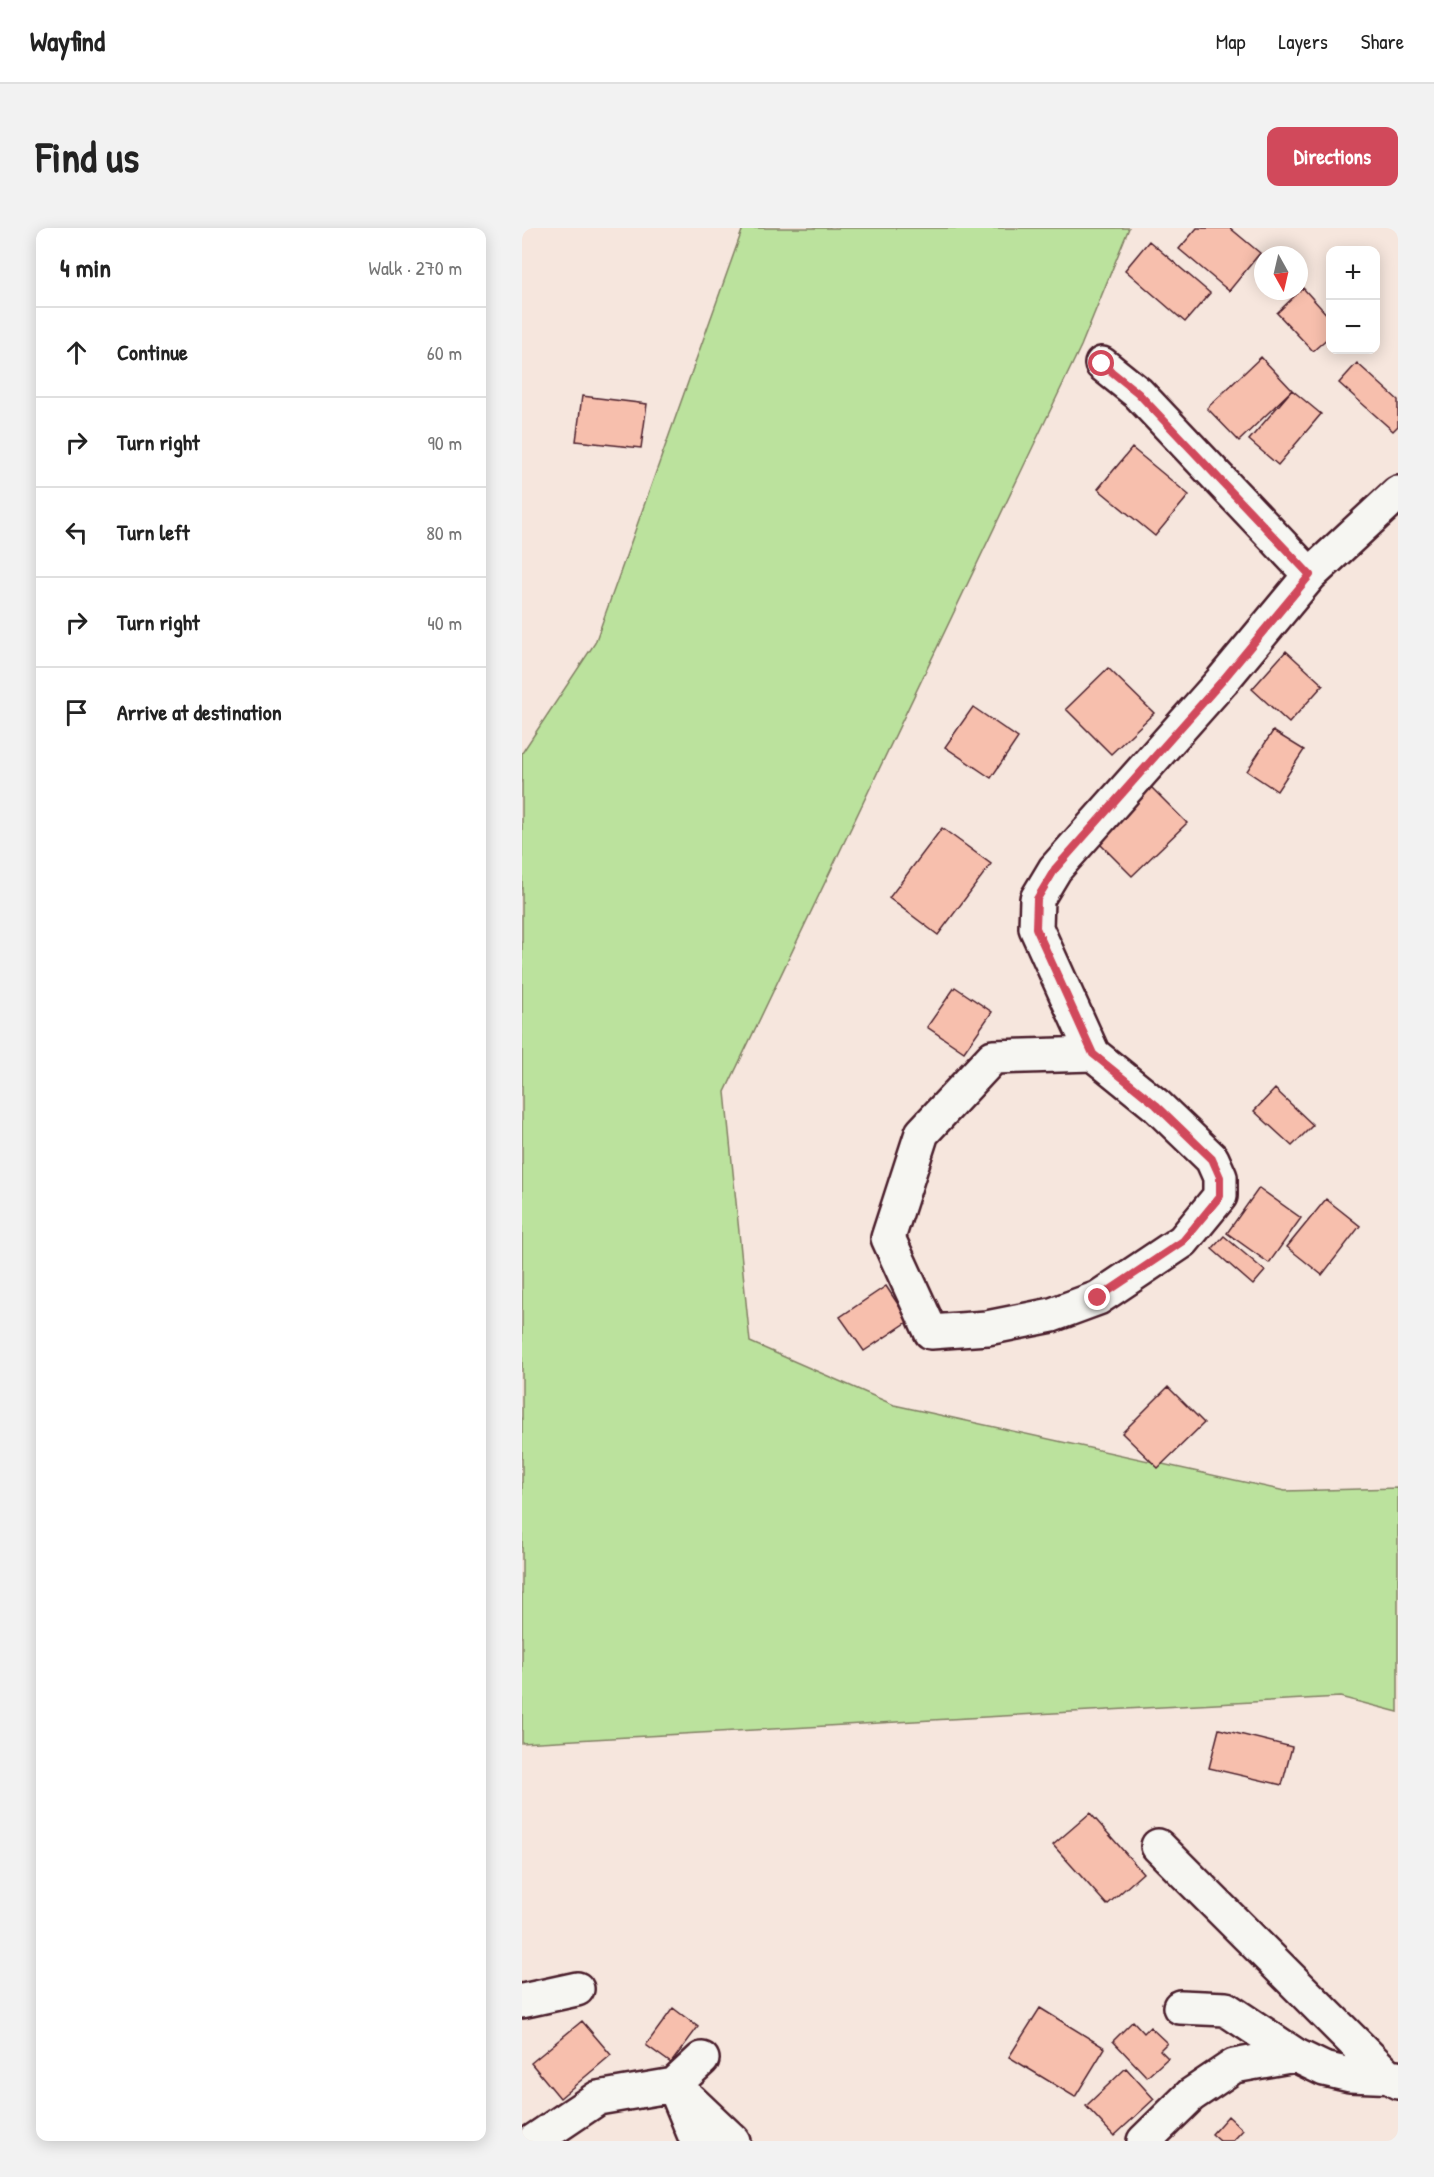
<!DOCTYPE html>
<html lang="en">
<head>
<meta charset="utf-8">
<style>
  body { margin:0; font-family:"Patrick Hand",sans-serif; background:#f2f2f2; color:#222 }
  .controls { position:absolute; right:18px; top:18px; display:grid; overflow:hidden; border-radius:12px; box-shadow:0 3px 15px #0003 }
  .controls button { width:54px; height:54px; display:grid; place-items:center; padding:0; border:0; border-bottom:2px solid #e0e0e0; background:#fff; color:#222; font:30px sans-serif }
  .compass { position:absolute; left:732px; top:18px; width:54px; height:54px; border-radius:50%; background:#fff; box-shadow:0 3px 15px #0003; rotate:172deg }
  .stop { position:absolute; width:18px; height:18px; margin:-14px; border:4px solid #d1495b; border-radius:50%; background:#fff }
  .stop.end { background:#d1495b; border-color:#fff; box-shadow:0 2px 6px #0008 }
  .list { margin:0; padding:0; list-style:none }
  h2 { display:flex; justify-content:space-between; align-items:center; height:78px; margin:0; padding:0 24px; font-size:26px }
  h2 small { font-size:20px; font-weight:400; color:#767676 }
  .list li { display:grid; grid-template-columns:39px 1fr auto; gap:18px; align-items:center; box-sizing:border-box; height:90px; padding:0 24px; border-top:2px solid #e0e0e0 }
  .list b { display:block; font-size:22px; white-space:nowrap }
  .list em { font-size:20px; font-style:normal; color:#767676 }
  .icon { flex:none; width:33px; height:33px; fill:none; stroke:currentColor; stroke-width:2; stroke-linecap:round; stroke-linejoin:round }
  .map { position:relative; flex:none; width:876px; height:1913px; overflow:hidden; border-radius:12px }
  header { display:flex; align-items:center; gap:36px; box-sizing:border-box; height:84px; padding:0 30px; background:#fff; border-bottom:2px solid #e0e0e0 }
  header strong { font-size:28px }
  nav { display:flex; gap:33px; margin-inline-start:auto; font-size:21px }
  .intro { display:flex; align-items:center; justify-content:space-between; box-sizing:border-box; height:144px; padding:0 36px }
  h1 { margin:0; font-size:42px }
  .button { padding:15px 27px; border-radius:12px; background:#d1495b; color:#fff; font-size:21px; font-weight:700 }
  main { display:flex; gap:36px; padding:0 36px }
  aside { flex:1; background:#fff; border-radius:12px; box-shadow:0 3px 15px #0003 }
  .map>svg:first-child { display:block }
  .green { fill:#bbe29d; stroke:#828064; stroke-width:1.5 }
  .building { fill:#f7bfad; stroke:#4a1f2b; stroke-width:1.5 }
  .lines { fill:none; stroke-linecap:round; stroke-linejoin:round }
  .minor-casing { stroke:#4a1f2b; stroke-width:38 }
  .minor { stroke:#f6f6f2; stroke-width:33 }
  .route { stroke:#d1495b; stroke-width:8 }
</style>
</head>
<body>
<header>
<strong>Wayfind</strong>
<nav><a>Map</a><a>Layers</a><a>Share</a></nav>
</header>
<div class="intro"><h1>Find us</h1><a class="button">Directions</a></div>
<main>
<aside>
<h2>4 min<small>Walk · 270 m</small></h2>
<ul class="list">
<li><svg class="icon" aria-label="ahead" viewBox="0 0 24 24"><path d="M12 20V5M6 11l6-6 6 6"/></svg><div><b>Continue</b></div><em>60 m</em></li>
<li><svg class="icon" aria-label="right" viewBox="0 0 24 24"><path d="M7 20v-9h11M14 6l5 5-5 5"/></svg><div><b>Turn right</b></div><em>90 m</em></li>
<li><svg class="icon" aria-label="left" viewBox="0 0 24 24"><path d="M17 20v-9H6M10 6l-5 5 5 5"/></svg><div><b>Turn left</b></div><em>80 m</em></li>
<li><svg class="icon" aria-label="right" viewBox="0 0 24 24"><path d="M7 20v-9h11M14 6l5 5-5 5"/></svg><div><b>Turn right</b></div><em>40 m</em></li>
<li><svg class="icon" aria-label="arrive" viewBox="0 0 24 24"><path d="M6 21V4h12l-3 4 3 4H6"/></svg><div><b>Arrive at destination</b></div></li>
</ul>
</aside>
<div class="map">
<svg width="876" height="1913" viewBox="0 0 876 1913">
  <rect width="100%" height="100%" fill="#f6e6dd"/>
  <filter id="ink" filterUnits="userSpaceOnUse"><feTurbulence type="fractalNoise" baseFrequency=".0167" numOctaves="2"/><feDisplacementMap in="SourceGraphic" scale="12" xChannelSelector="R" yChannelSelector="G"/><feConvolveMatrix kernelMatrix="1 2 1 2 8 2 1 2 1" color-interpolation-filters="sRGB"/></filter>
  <g filter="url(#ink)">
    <path class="green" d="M 221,0 L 607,0 L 559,118 L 203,864 L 228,1114 L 372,1177 L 763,1263 L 876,1260 L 876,1484 L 818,1469 L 0,1515 L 0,525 L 73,415 Z"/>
    <path class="building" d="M 675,0 L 708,0 L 738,25 L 707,63 L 657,21 Z
      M 627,13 L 688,65 L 663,94 L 603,42 Z
      M 781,60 L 808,90 L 808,108 L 791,123 L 755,85 Z
      M 739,129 L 770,162 L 717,213 L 685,180 Z
      M 835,135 L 876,172 L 876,198 L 871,203 L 817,155 Z
      M 770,162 L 799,186 L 756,237 L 727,212 Z
      M 60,168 L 125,176 L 119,220 L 54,213 Z
      M 610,220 L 667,267 L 633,308 L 576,261 Z
      M 764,423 L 801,457 L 767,495 L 730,461 Z
      M 586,440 L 632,485 L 589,526 L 544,481 Z
      M 451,479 L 496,510 L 469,550 L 423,519 Z
      M 751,503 L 782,522 L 755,563 L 725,543 Z
      M 628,558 L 665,595 L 610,648 L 573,611 Z
      M 420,600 L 469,636 L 416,707 L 367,670 Z
      M 433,759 L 470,784 L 442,824 L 405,799 Z
      M 753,861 L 791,897 L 770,918 L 732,883 Z
      M 737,960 L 779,990 L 747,1035 L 705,1005 Z
      M 804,971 L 838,998 L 800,1047 L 765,1019 Z
      M 702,1008 L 743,1043 L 731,1057 L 690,1021 Z
      M 364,1058 L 387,1093 L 342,1123 L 318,1089 Z
      M 646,1159 L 682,1195 L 636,1240 L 600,1205 Z
      M 697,1501 L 770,1519 L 760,1557 L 687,1540 Z
      M 568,1585 L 621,1645 L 585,1677 L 531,1617 Z
      M 151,1780 L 176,1799 L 149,1835 L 124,1817 Z
      M 518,1780 L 583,1820 L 553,1869 L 487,1829 Z
      M 60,1793 L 89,1827 L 38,1870 L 9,1835 Z
      M 611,1793 L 622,1805 L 628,1799 L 645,1815 L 638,1822 L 646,1830 L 625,1849 L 591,1813 Z
      M 604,1840 L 632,1871 L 592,1908 L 564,1878 Z
      M 706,1888 L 721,1902 L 711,1913 L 698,1913 L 690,1906 Z"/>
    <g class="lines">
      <defs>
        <path id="minor" d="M 580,136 L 616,165 L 788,347 L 876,265
          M 571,826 L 634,877 L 690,931 L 698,949 L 698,968 L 661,1013 L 576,1070 L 530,1087 L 465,1100 L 409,1104 L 366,1010 L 400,905 L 471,829 Z
          M 571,826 L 514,700 L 515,671 L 533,641 L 700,453 L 788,347
          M 636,1618 L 866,1848 L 876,1854
          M 0,1773 L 55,1761
          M 658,1779 L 704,1781 L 773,1827 L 802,1841 L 828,1847 L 876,1849
          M 12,1913 L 76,1870 L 152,1857 L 211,1913
          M 175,1913 L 152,1857 L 180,1831
          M 622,1913 L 669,1867 L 712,1838 L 773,1827"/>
      </defs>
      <use href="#minor" class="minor-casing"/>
      <use href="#minor" class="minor"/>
    </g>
  </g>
  <g class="lines" filter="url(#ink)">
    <path class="route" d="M 576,1070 L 661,1013 L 698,968 L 698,949 L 690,931 L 634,877 L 571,826 L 514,700 L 515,671 L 533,641 L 700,453 L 788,347 L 616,165 L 580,136"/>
  </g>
</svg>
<div class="controls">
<button>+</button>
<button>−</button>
</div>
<svg class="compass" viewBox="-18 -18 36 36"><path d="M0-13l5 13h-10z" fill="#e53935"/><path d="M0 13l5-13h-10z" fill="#767676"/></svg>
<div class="stop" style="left:580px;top:136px"></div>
<div class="stop end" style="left:576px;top:1070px"></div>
</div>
</main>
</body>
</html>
